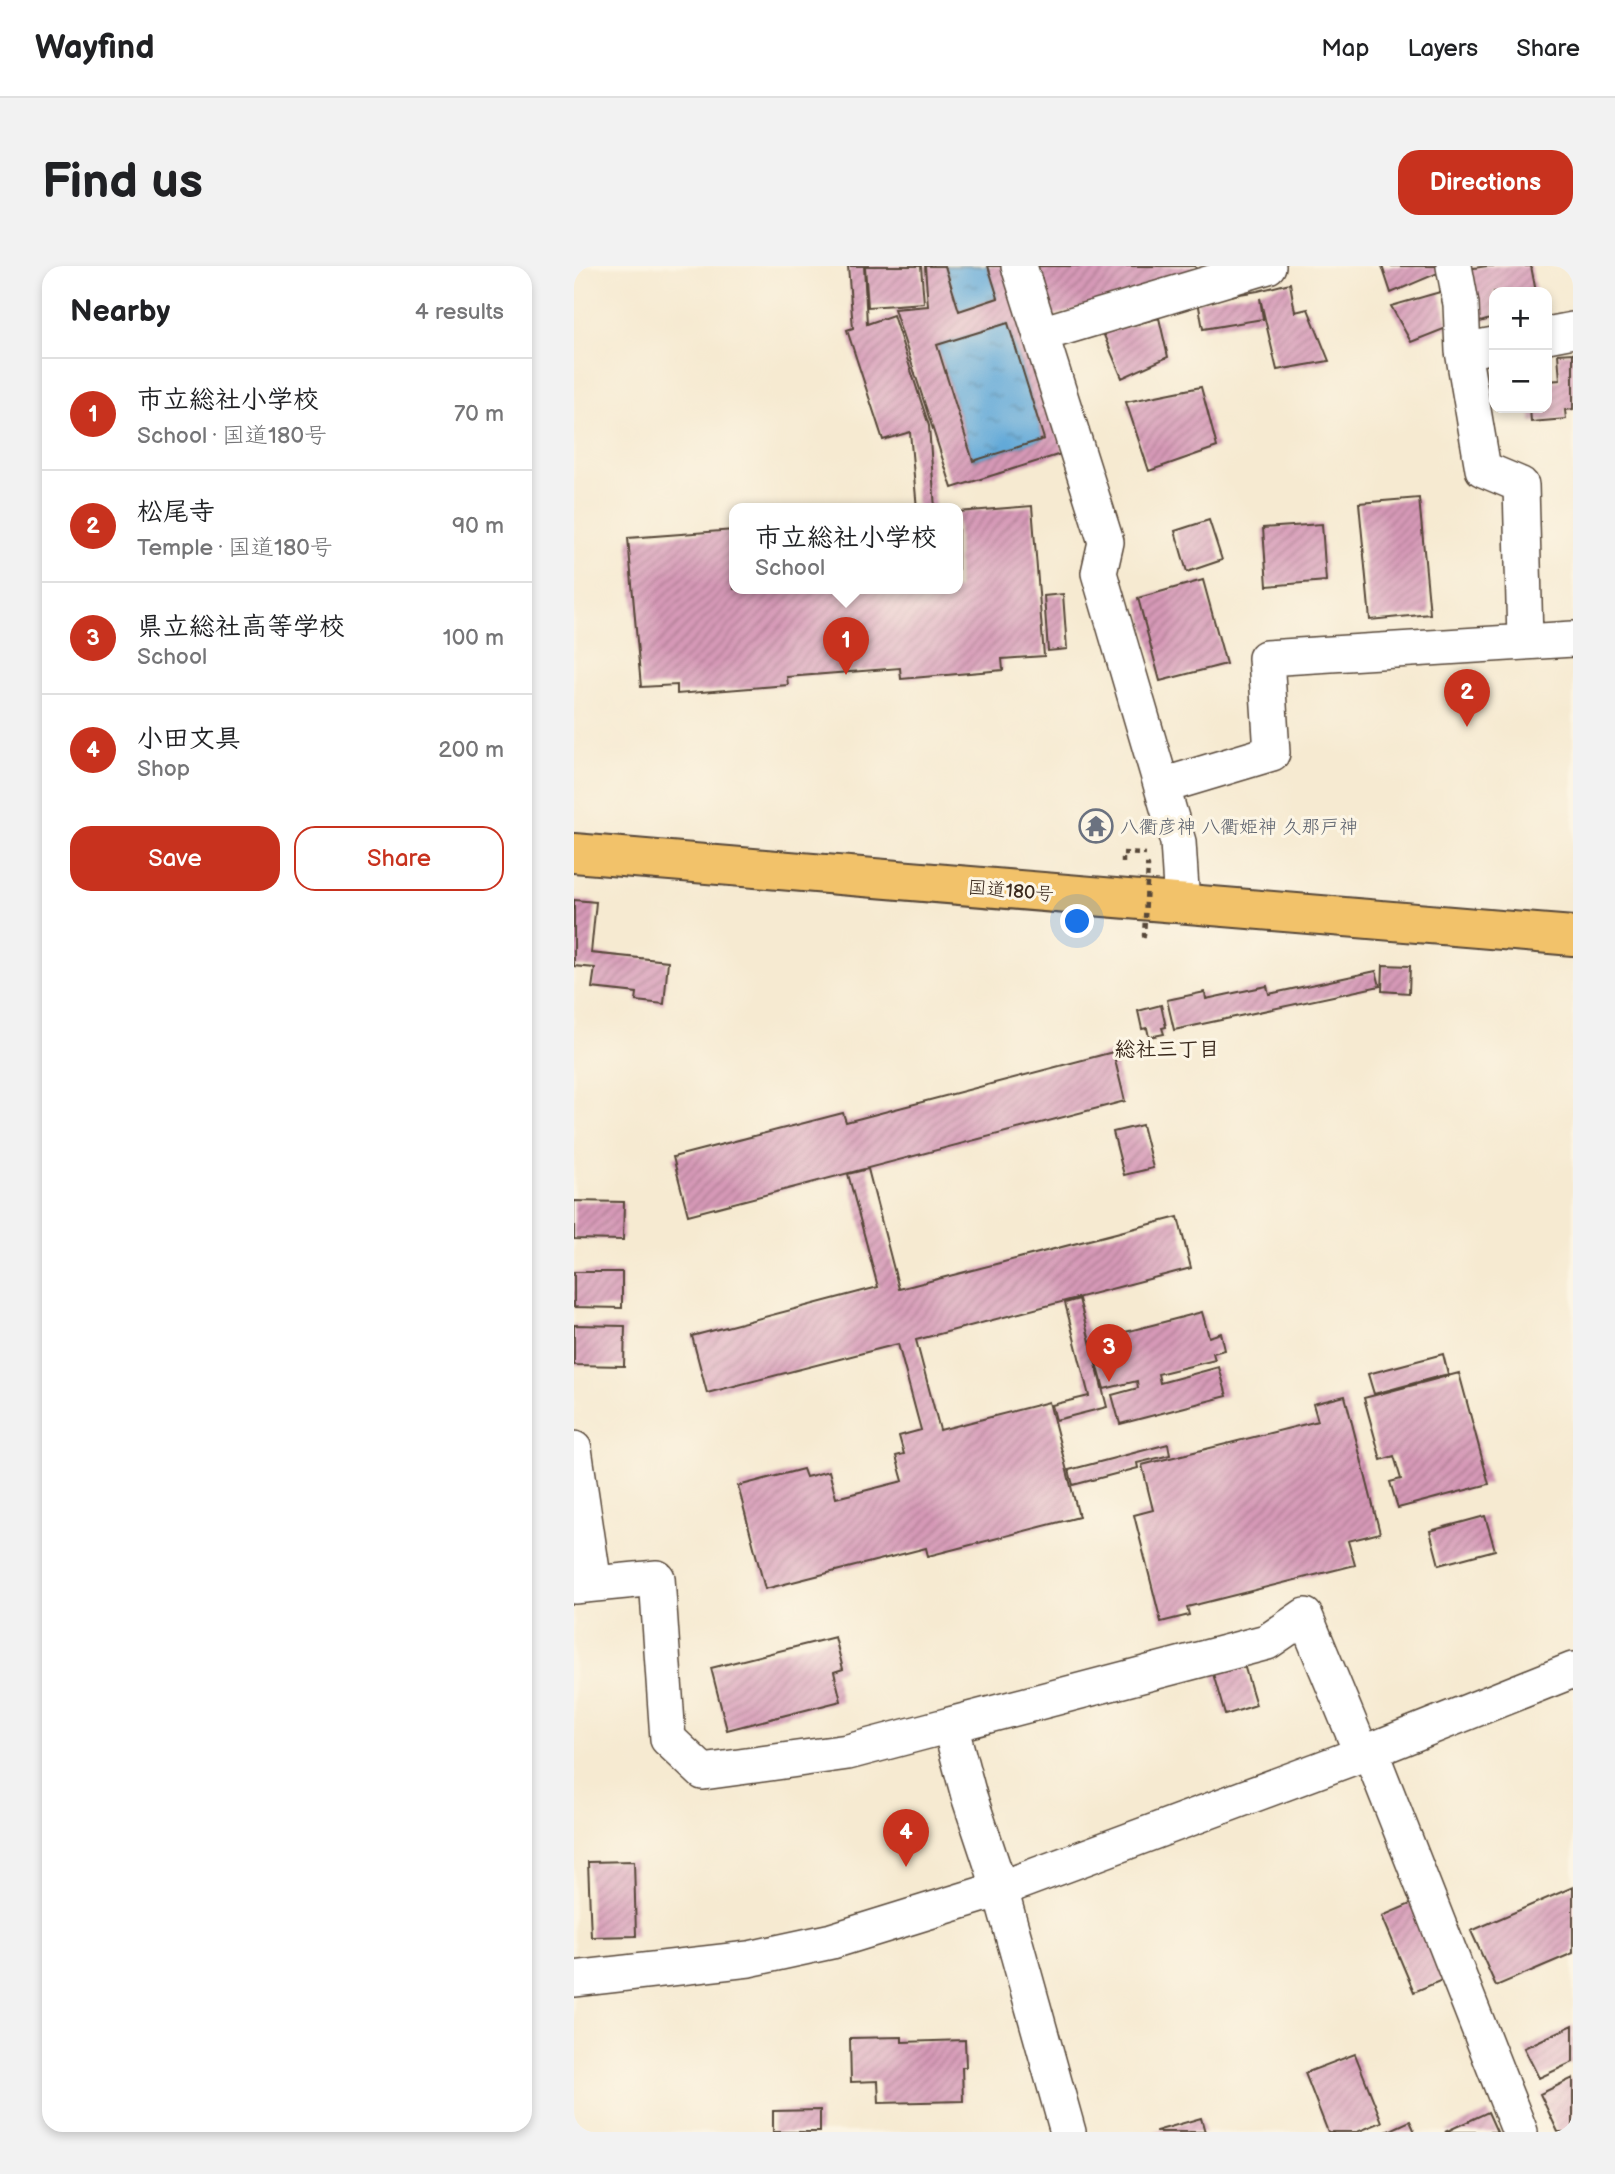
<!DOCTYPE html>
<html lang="en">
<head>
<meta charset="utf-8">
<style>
  body { margin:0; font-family:"Balsamiq Sans","Klee One",sans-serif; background:#f2f2f2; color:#202124 }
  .controls { position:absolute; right:21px; top:21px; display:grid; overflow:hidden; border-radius:14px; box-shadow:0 4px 10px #0003 }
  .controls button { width:63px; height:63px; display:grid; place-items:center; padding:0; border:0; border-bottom:2px solid #e0e0e0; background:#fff; color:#202124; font:35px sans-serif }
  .you { position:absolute; left:504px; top:656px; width:24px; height:24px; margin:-18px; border:5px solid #fff; border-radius:50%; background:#1a73e8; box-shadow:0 0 0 10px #1a73e833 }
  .badge { display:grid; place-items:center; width:46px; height:46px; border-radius:50%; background:#c8321e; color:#fff; font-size:23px; font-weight:700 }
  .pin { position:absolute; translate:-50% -58px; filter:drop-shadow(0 2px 4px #0008) }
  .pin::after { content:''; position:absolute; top:37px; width:24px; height:21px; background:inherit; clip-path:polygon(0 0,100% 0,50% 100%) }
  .popup { position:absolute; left:155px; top:237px; width:234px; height:91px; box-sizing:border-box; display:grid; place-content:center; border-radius:14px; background:#fff; filter:drop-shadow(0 2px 5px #0005); font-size:23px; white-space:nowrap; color:#757577 }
  .popup b { font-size:26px; color:#202124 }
  .popup::after { content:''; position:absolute; left:50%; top:100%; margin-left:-14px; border:14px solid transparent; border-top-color:#fff }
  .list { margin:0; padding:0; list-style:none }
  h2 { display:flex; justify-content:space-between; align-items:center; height:91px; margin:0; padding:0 28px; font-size:30px }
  h2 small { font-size:23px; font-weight:400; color:#757577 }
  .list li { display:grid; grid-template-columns:46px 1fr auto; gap:21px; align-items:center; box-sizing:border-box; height:112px; padding:0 28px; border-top:2px solid #e0e0e0 }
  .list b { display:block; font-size:26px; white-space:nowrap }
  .list p { margin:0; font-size:23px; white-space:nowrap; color:#757577 }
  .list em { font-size:23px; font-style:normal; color:#757577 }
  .actions { display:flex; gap:14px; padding:21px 28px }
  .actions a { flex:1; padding:16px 0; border:2px solid #c8321e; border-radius:21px; text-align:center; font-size:24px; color:#c8321e }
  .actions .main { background:#c8321e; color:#fff }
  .map { position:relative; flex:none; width:999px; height:1866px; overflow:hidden; border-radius:21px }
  header { display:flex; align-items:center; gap:42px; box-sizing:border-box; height:98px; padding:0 35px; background:#fff; border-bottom:2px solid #e0e0e0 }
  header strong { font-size:33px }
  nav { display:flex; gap:38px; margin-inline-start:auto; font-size:24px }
  .intro { display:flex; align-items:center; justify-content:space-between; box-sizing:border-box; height:168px; padding:0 42px }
  h1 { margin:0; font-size:49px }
  .button { padding:18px 32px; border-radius:21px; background:#c8321e; color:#fff; font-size:24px; font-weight:700 }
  main { display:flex; gap:42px; padding:0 42px }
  aside { flex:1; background:#fff; border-radius:21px; box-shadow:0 4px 10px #0003 }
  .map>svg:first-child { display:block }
  .water { fill:url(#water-ripples); stroke:#4e6a7b; stroke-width:2 }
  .building { fill:url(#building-hatch); fill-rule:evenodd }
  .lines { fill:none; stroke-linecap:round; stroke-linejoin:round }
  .minor-casing { stroke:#574739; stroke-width:38 }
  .highway-casing { stroke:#574739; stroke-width:42 }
  .path { stroke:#574739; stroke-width:4.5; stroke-dasharray:5 5; stroke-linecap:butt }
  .minor { stroke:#fff; stroke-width:35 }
  .highway { stroke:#f2c26a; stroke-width:38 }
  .path-bridge { stroke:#574739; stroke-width:4.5; stroke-dasharray:5 5; stroke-linecap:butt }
  .labels { text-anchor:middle; stroke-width:6; stroke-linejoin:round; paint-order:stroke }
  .worship-label { font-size:19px; fill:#5b616d; stroke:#fcf5e5; text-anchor:start }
  .street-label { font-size:19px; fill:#3b2a1e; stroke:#fcf5e5 }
  .neighbourhood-label { font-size:21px; font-weight:bold; fill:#3b2a1e; stroke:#fcf5e5 }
</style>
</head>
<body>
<header>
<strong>Wayfind</strong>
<nav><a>Map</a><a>Layers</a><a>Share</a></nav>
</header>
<div class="intro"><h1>Find us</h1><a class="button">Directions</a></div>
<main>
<aside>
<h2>Nearby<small>4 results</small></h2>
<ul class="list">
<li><span class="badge">1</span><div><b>市立総社小学校</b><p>School · 国道180号</p></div><em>70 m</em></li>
<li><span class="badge">2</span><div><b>松尾寺</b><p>Temple · 国道180号</p></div><em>90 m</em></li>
<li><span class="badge">3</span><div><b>県立総社高等学校</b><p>School</p></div><em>100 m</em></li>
<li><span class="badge">4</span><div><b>小田文具</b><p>Shop</p></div><em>200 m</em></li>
</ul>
<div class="actions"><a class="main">Save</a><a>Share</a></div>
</aside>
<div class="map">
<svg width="999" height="1866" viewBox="0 0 999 1866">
  <defs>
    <pattern id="water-ripples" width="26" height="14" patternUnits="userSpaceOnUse" patternTransform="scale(1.75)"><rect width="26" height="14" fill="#62a9d8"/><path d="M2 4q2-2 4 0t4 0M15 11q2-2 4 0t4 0" fill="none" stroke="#528aaf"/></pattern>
    <pattern id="building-hatch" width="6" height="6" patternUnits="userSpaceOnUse" patternTransform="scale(1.75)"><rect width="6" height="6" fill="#d699b7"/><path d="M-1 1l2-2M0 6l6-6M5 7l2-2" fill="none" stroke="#af7d94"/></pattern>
  </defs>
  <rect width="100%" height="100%" fill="#fcf5e5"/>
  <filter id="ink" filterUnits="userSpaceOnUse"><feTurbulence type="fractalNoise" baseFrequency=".0143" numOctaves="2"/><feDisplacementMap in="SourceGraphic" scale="14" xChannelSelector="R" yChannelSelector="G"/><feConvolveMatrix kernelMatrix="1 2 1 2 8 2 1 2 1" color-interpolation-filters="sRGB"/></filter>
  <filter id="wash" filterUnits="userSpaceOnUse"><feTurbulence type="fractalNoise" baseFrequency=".00686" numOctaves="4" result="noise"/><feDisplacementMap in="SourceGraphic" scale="28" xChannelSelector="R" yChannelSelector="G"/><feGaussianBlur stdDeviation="1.57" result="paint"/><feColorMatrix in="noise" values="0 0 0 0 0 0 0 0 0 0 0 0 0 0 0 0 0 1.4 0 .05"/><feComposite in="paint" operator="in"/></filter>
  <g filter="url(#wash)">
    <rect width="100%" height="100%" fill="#f6ead1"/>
    <path class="water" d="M 371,0 L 414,0 L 424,32 L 385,45 Z
      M 434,57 L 470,173 L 399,195 L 363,79 Z"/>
    <g id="blocks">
      <path class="building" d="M 274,0 L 290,0 L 293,58 L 319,49 L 355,160 L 361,243 L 343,243 L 336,166 L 309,174 L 273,64 L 279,62 Z
        M 291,0 L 347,0 L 350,37 L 294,41 Z
        M 351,0 L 371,0 L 385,45 L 424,32 L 414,0 L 431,0 L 490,187 L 378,222 L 320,43 L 354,40 ZM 434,57 L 470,173 L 399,195 L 363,79 Z
        M 457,0 L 621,0 L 623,6 L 470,53 Z
        M 808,0 L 863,0 L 864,7 L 817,27 Z
        M 913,0 L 957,0 L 962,26 L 920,26 L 920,52 L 899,58 L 893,3 Z
        M 716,17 L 721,46 L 734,43 L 755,95 L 703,104 L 686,32 L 689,53 L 629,63 L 624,35 L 684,25 Z
        M 866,26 L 875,61 L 837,76 L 817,40 Z
        M 585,52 L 594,91 L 548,112 L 529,67 Z
        M 999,87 L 999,143 L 991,144 L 992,153 L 957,156 L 956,142 L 973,142 L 973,115 L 986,114 L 984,88 Z
        M 627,121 L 643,181 L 575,205 L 552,136 Z
        M 845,232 L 856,348 L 796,354 L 785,237 Z
        M 458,240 L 470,390 L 428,393 L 429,404 L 327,413 L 326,402 L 213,411 L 214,419 L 103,428 L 103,419 L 67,421 L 54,272 L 160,264 L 160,323 L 384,323 L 384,246 Z
        M 635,254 L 648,294 L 613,306 L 601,265 Z
        M 748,258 L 752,315 L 693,320 L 689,262 Z
        M 629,314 L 652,398 L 586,415 L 564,332 Z
        M 489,328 L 493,383 L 474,385 L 470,330 Z
        M 0,634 L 22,636 L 17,687 L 94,695 L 90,738 L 62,735 L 63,727 L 18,722 L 21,702 L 0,700 Z
        M 809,699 L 836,700 L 835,727 L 808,725 Z
        M 802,705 L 806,720 L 600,764 L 593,734 L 631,726 L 632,733 L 693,720 L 695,728 Z
        M 587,739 L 592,761 L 588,762 L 590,768 L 575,771 L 573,762 L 568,763 L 564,745 Z
        M 539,786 L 551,835 L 114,949 L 99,891 L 269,847 L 272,856 Z
        M 568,859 L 579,902 L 550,909 L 539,866 Z
        M 294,903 L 325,1023 L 604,951 L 617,1002 L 342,1074 L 366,1164 L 475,1136 L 505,1251 L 354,1290 L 352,1282 L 191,1323 L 164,1220 L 229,1203 L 232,1211 L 255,1205 L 262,1232 L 329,1215 L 322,1190 L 330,1188 L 325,1170 L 347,1164 L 324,1078 L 133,1127 L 118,1070 L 304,1021 L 274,908 Z
        M 0,935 L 50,936 L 49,974 L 0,973 Z
        M 0,1006 L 48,1006 L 48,1042 L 0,1041 Z
        M 505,1033 L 533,1141 L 482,1154 L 478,1139 L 515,1130 L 491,1037 Z
        M 628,1046 L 635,1071 L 647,1067 L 651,1084 L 639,1087 L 641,1094 L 584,1108 L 586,1117 L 645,1101 L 653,1130 L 546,1158 L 538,1129 L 564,1122 L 563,1115 L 530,1123 L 517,1075 Z
        M 0,1059 L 51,1060 L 50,1100 L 0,1099 Z
        M 869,1088 L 874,1108 L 800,1128 L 794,1108 Z
        M 885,1107 L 915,1218 L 824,1242 L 816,1216 L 827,1213 L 820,1190 L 807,1194 L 790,1132 Z
        M 771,1130 L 806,1267 L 774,1275 L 781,1299 L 613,1341 L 615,1349 L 587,1356 L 560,1249 L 579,1244 L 568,1199 L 744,1155 L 739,1138 Z
        M 594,1178 L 596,1189 L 563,1197 L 564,1202 L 499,1219 L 495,1204 Z
        M 911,1250 L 921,1284 L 865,1299 L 856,1265 Z
        M 261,1371 L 269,1403 L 260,1406 L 267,1435 L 153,1464 L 137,1402 Z
        M 668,1392 L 682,1439 L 651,1449 L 637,1401 Z
        M 60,1595 L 62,1670 L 17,1671 L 14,1596 Z
        M 999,1621 L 999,1687 L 922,1720 L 897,1665 Z
        M 848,1633 L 880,1709 L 840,1726 L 808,1650 Z
        M 999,1759 L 999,1796 L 965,1812 L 950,1782 Z
        M 328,1771 L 328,1776 L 391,1774 L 392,1801 L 388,1801 L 389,1835 L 305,1837 L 304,1815 L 277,1816 L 276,1772 Z
        M 781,1788 L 808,1856 L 783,1866 L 754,1866 L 731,1807 Z
        M 999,1812 L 999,1866 L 984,1866 L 966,1828 Z
        M 246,1844 L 246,1866 L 199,1866 L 199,1845 Z
        M 914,1846 L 923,1866 L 871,1866 Z
        M 627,1852 L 631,1866 L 582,1866 L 582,1865 Z
        M 836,1855 L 841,1866 L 812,1866 Z"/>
    </g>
  </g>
  <g filter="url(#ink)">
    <use href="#blocks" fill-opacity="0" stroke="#574739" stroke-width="2"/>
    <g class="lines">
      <defs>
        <path id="minor" d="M 445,0 L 532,276 L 525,307 L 604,576 L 608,639
          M 880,0 L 887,38 L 889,85 L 909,203 L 947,219 L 951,375
          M 467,68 L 694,0
          M 973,69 L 999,64
          M 889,85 L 920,79
          M 588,520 L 698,487 L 692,392 L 999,373
          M 0,1183 L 20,1318
          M 0,1320 L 83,1312 L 94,1473 L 129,1506 L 274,1486 L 376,1459 L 395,1530 L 426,1623 L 494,1866
          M 376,1459 L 693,1376 L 731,1350 L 788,1488
          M 796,1485 L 946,1866
          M 0,1713 L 175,1693 L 258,1675 L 426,1623 L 796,1485 L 999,1404"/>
        <path id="highway" d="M 0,587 L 999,670"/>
      </defs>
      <use href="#minor" class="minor-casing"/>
      <use href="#highway" class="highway-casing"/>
      <path class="path" d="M 549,597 L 549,587 L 572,588"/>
      <use href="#minor" class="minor"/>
      <use href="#highway" class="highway"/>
      <path class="path-bridge" d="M 571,600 L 574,600 L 570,670 L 575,670"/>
    </g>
  </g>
  <defs>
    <symbol id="temple-ring" viewBox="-11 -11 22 22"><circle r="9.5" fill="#fcf5e5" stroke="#6b7280" stroke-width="1.5"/><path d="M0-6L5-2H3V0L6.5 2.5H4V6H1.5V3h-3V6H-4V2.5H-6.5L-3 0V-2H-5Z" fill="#6b7280"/></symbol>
  </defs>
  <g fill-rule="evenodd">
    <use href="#temple-ring" x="503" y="541" width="38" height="38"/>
  </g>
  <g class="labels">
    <g class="worship-label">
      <text x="546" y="567">八衢彦神 八衢姫神 久那戸神</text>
    </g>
    <g class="street-label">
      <text transform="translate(437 624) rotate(5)" y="7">国道180号</text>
    </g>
    <g class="neighbourhood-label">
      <text x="593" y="790">総社三丁目</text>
    </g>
  </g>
</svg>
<div class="controls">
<button>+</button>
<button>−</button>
</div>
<div class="you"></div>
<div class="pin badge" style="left:272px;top:409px">1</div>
<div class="popup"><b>市立総社小学校</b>School</div>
<div class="pin badge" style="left:893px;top:461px">2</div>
<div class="pin badge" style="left:535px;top:1116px">3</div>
<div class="pin badge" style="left:332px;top:1601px">4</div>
</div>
</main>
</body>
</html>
